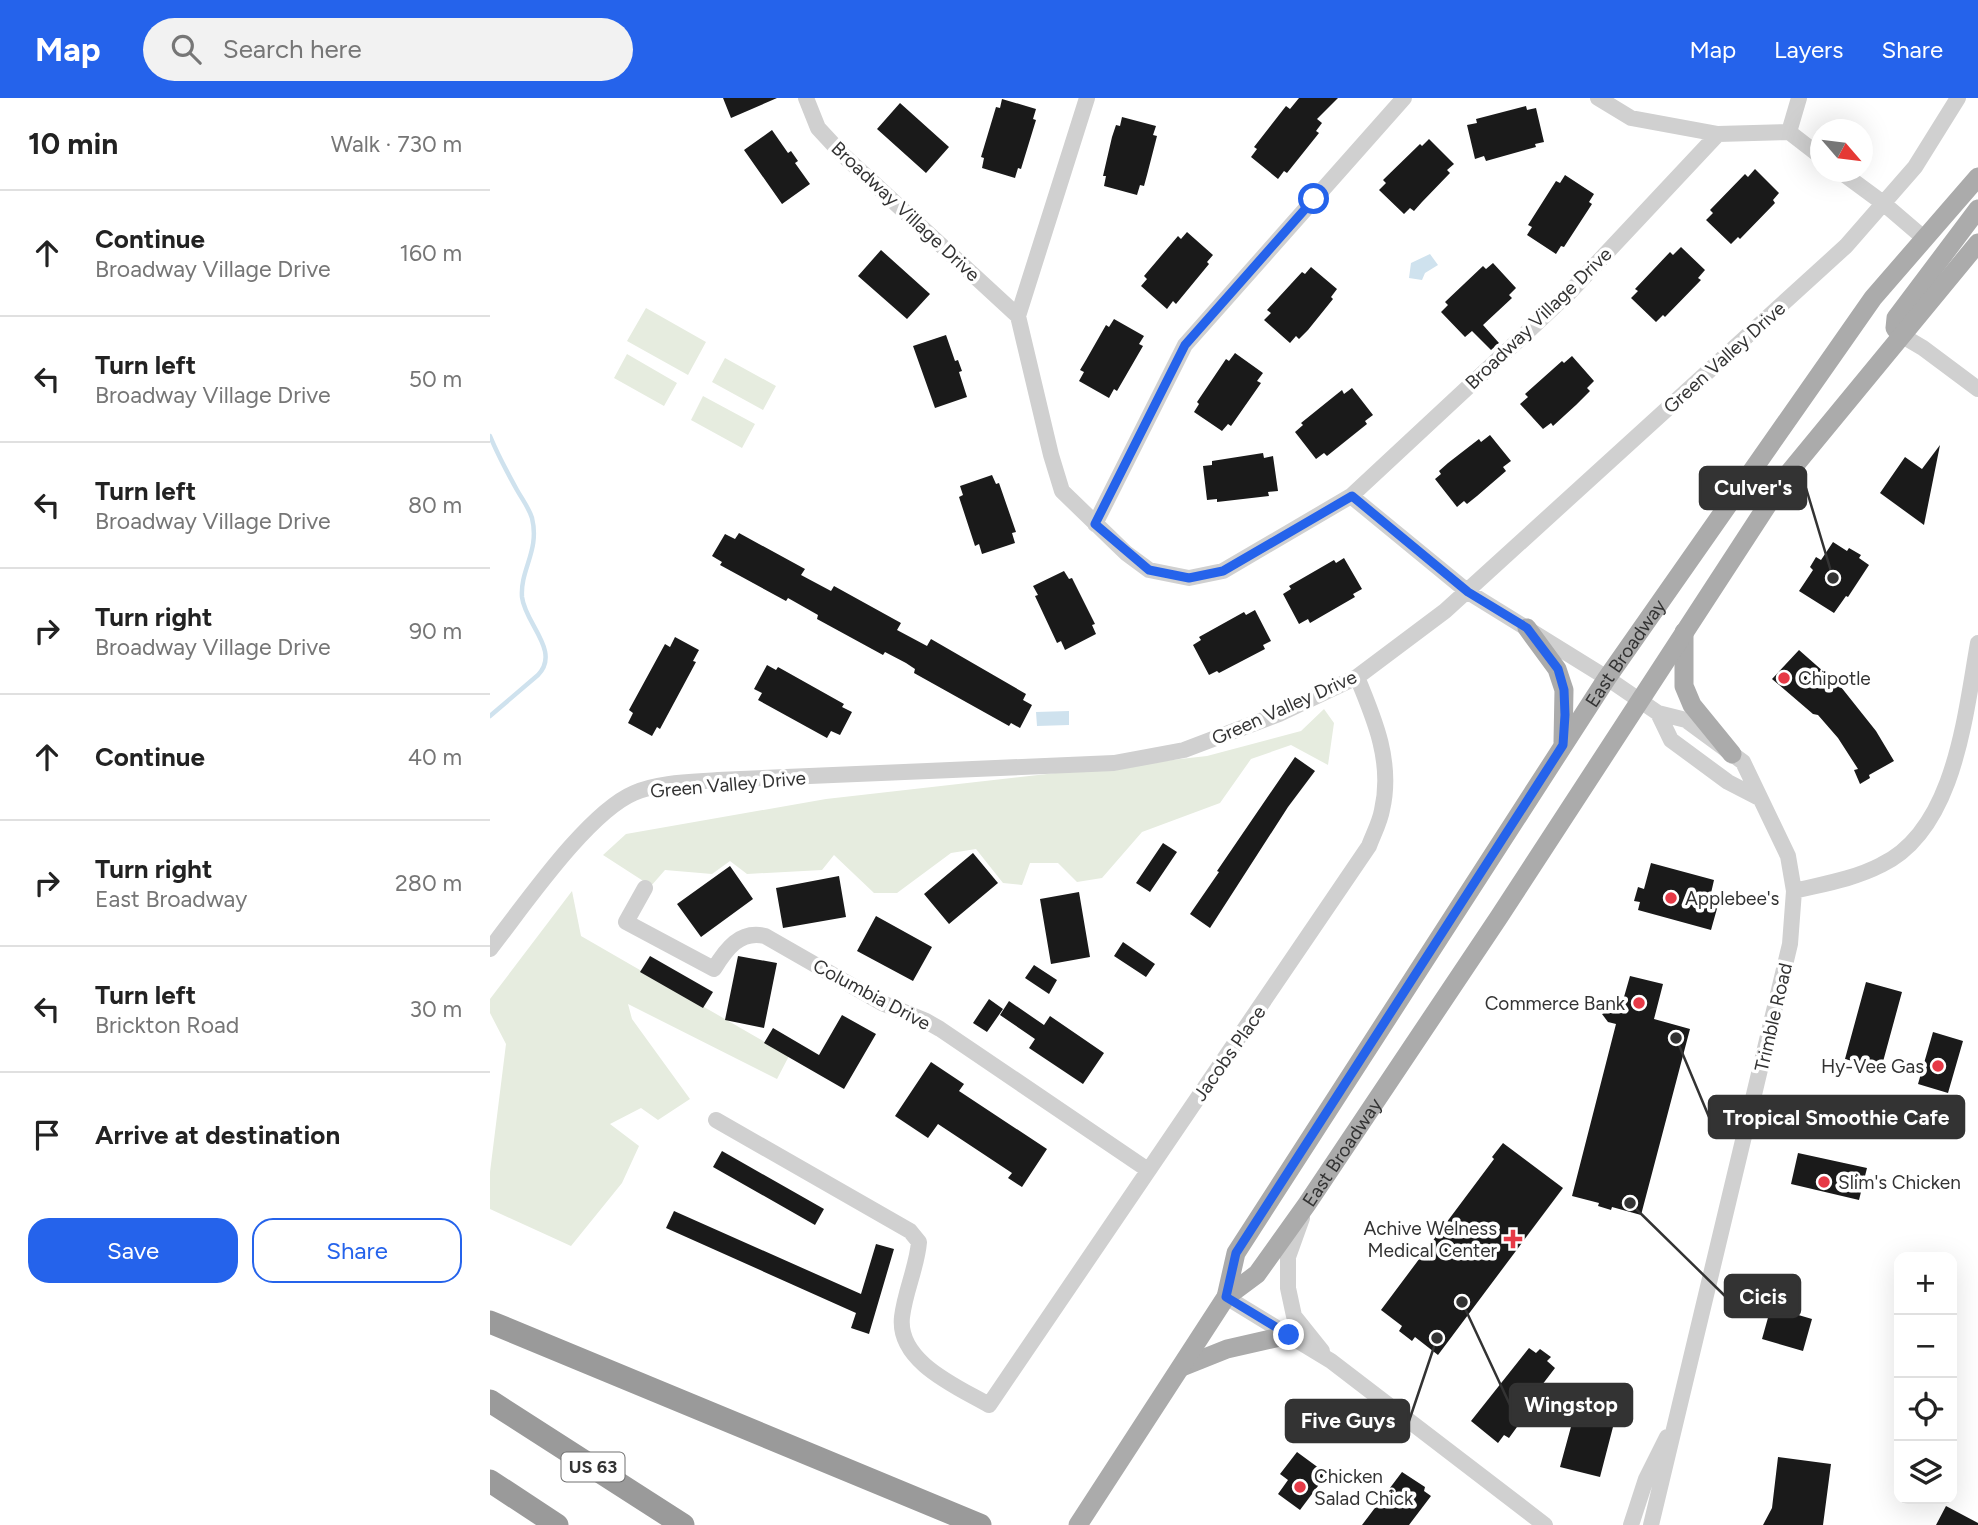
<!DOCTYPE html>
<html lang="en">
<head>
<meta charset="utf-8">
<style>
  body { margin:0; font-family:Figtree,sans-serif; background:#f2f2f2; color:#222 }
  .controls { position:absolute; right:21px; bottom:21px; display:grid; overflow:hidden; border-radius:14px; box-shadow:0 7px 28px #0002 }
  .controls button { width:63px; height:63px; display:grid; place-items:center; padding:0; border:0; border-bottom:2px solid #e0e0e0; background:#fff; color:#222; font:35px sans-serif }
  .compass { position:absolute; left:1320px; top:21px; width:63px; height:63px; border-radius:50%; background:#fff; box-shadow:0 7px 28px #0002; rotate:118deg }
  .stop { position:absolute; width:21px; height:21px; margin:-16px; border:5px solid #2563eb; border-radius:50%; background:#fff }
  .stop.end { background:#2563eb; border-color:#fff; box-shadow:0 2px 7px #0008 }
  .list { margin:0; padding:0; list-style:none }
  h2 { display:flex; justify-content:space-between; align-items:center; height:91px; margin:0; padding:0 28px; font-size:30px }
  h2 small { font-size:23px; font-weight:400; color:#767676 }
  .list li { display:grid; grid-template-columns:46px 1fr auto; gap:21px; align-items:center; box-sizing:border-box; height:126px; padding:0 28px; border-top:2px solid #e0e0e0 }
  .list b { display:block; font-size:26px; white-space:nowrap }
  .list p { margin:0; font-size:23px; white-space:nowrap; color:#767676 }
  .list em { font-size:23px; font-style:normal; color:#767676 }
  .actions { display:flex; gap:14px; padding:21px 28px }
  .actions a { flex:1; padding:16px 0; border:2px solid #2563eb; border-radius:21px; text-align:center; font-size:24px; color:#2563eb }
  .actions .main { background:#2563eb; color:#fff }
  .icon { flex:none; width:38px; height:38px; fill:none; stroke:currentColor; stroke-width:2; stroke-linecap:round; stroke-linejoin:round }
  .map { position:relative; flex:none; width:1488px; height:1427px; overflow:hidden }
  header { display:flex; align-items:center; gap:42px; box-sizing:border-box; height:98px; padding:0 35px; background:#2563eb; color:#fff }
  header strong { font-size:33px }
  nav { display:flex; gap:38px; margin-inline-start:auto; font-size:24px }
  .search { width:490px; height:63px; background:#f2f2f2; display:flex; align-items:center; gap:18px; box-sizing:border-box; padding:0 24px; border-radius:38px; color:#767676; font-size:26px }
  main { display:flex }
  aside { flex:1; background:#fff }
  .map>svg:first-child { display:block }
  .green { fill:#e6ecdf }
  .water { fill:#cfe2ee }
  .lines { fill:none; stroke-linecap:round; stroke-linejoin:round }
  .stream { stroke:#cfe2ee; stroke-width:4.5 }
  .building { fill:#1a1a1a }
  .minor { stroke:#d0d0d0; stroke-width:16 }
  .major { stroke:#ababab; stroke-width:19 }
  .highway { stroke:#9a9a9a; stroke-width:23 }
  .route { stroke:#2563eb; stroke-width:9 }
  .poi-dot { fill:#e63946; stroke:#fff; stroke-width:2.5 }
  .labels { text-anchor:middle; stroke-width:7; stroke-linejoin:round; paint-order:stroke }
  .shield { fill:#fff; stroke:#707070; stroke-width:2 }
  .shield-label { font-size:18px; font-weight:bold; fill:#333 }
  .street-label { font-size:19px; fill:#333; stroke:#fff }
  .poi-label { font-size:19px; fill:#333; stroke:#fff; text-anchor:start }
  .leader { fill:none; stroke:#333; stroke-width:2.5 }
  .callout-dot { fill:#333; stroke:#fff; stroke-width:2.5 }
  .callout { fill:#333; stroke:#333; stroke-width:2.5 }
  .callout-label { font-size:21px; text-anchor:middle; font-weight:bold; fill:#fff }
</style>
</head>
<body>
<header>
<strong>Map</strong>
<div class="search"><svg class="icon" aria-label="search" viewBox="0 0 24 24"><circle cx="10" cy="10" r="6"/><path d="M15 15l6 6"/></svg>Search here</div>
<nav><a>Map</a><a>Layers</a><a>Share</a></nav>
</header>
<main>
<aside>
<h2>10 min<small>Walk · 730 m</small></h2>
<ul class="list">
<li><svg class="icon" aria-label="ahead" viewBox="0 0 24 24"><path d="M12 20V5M6 11l6-6 6 6"/></svg><div><b>Continue</b><p>Broadway Village Drive</p></div><em>160 m</em></li>
<li><svg class="icon" aria-label="left" viewBox="0 0 24 24"><path d="M17 20v-9H6M10 6l-5 5 5 5"/></svg><div><b>Turn left</b><p>Broadway Village Drive</p></div><em>50 m</em></li>
<li><svg class="icon" aria-label="left" viewBox="0 0 24 24"><path d="M17 20v-9H6M10 6l-5 5 5 5"/></svg><div><b>Turn left</b><p>Broadway Village Drive</p></div><em>80 m</em></li>
<li><svg class="icon" aria-label="right" viewBox="0 0 24 24"><path d="M7 20v-9h11M14 6l5 5-5 5"/></svg><div><b>Turn right</b><p>Broadway Village Drive</p></div><em>90 m</em></li>
<li><svg class="icon" aria-label="ahead" viewBox="0 0 24 24"><path d="M12 20V5M6 11l6-6 6 6"/></svg><div><b>Continue</b></div><em>40 m</em></li>
<li><svg class="icon" aria-label="right" viewBox="0 0 24 24"><path d="M7 20v-9h11M14 6l5 5-5 5"/></svg><div><b>Turn right</b><p>East Broadway</p></div><em>280 m</em></li>
<li><svg class="icon" aria-label="left" viewBox="0 0 24 24"><path d="M17 20v-9H6M10 6l-5 5 5 5"/></svg><div><b>Turn left</b><p>Brickton Road</p></div><em>30 m</em></li>
<li><svg class="icon" aria-label="arrive" viewBox="0 0 24 24"><path d="M6 21V4h12l-3 4 3 4H6"/></svg><div><b>Arrive at destination</b></div></li>
</ul>
<div class="actions"><a class="main">Save</a><a>Share</a></div>
</aside>
<div class="map">
<svg width="1488" height="1427" viewBox="0 0 1488 1427">
  <rect width="100%" height="100%" fill="#fff"/>
  <path class="green" d="M 156,210 L 216,244 L 198,277 L 137,243 Z
    M 137,256 L 187,285 L 174,308 L 124,280 Z
    M 235,260 L 286,288 L 273,312 L 222,284 Z
    M 213,298 L 265,326 L 252,350 L 201,322 Z
    M 834,611 L 844,625 L 838,667 L 801,647 L 761,661 L 730,705 L 652,734 L 612,780 L 587,784 L 568,765 L 540,765 L 532,787 L 513,785 L 486,751 L 461,755 L 407,795 L 384,795 L 344,757 L 332,772 L 257,776 L 240,763 L 222,776 L 175,772 L 161,788 L 113,757 L 136,736 L 336,701 L 717,658 L 811,633 Z
    M 82,793 L 91,838 L 299,958 L 287,981 L 138,906 L 142,921 L 200,1001 L 168,1022 L 151,1010 L 120,1026 L 149,1048 L 132,1085 L 81,1148 L 0,1111 L 0,1074 L 16,946 L 0,915 L 0,901 Z"/>
  <path class="water" d="M 940,156 L 948,167 L 935,175 L 932,182 L 919,180 L 921,165 Z
    M 579,613 L 579,627 L 547,628 L 546,614 Z"/>
  <g class="lines">
    <path class="stream" d="M 0,338 C 8,357 17,374 27,392 C 32,401 39,410 42,420 C 50,453 30,471 32,499 C 35,526 71,553 48,577 L 0,618"/>
  </g>
  <path class="building" d="M 233,0 L 287,0 L 241,20 Z
    M 809,0 L 848,0 L 827,21 L 832,25 L 826,33 L 829,35 L 797,75 L 794,73 L 788,81 L 761,59 L 767,51 L 764,49 L 796,8 L 800,11 Z
    M 512,1 L 546,11 L 543,21 L 546,22 L 531,71 L 528,70 L 525,80 L 492,70 L 494,60 L 491,59 L 506,9 L 510,10 Z
    M 410,5 L 459,49 L 436,75 L 387,31 Z
    M 1036,8 L 1037,12 L 1046,10 L 1054,44 L 1045,46 L 1046,49 L 996,63 L 994,58 L 985,61 L 977,27 L 987,25 L 986,21 Z
    M 632,19 L 666,28 L 663,37 L 667,38 L 657,77 L 654,88 L 650,87 L 647,97 L 614,88 L 616,78 L 613,78 L 622,39 L 626,27 L 630,28 Z
    M 282,32 L 298,55 L 301,53 L 308,63 L 305,65 L 320,86 L 292,106 L 254,52 Z
    M 939,41 L 964,66 L 957,72 L 960,75 L 932,104 L 924,113 L 920,110 L 914,116 L 889,92 L 896,85 L 893,82 L 930,46 L 932,48 Z
    M 1265,71 L 1289,95 L 1283,102 L 1285,105 L 1250,141 L 1248,139 L 1241,146 L 1216,122 L 1223,115 L 1220,112 L 1255,76 L 1258,79 Z
    M 1075,77 L 1104,96 L 1099,104 L 1102,106 L 1074,149 L 1071,148 L 1066,156 L 1037,137 L 1042,129 L 1038,127 L 1066,83 L 1070,85 Z
    M 697,134 L 723,157 L 717,164 L 719,166 L 686,206 L 683,203 L 677,211 L 651,188 L 657,181 L 654,178 L 688,138 L 691,141 Z
    M 1191,149 L 1215,172 L 1208,180 L 1211,182 L 1175,219 L 1173,217 L 1166,224 L 1141,200 L 1148,193 L 1145,191 L 1180,154 L 1183,157 Z
    M 391,152 L 440,196 L 417,221 L 368,178 Z
    M 1003,165 L 1026,190 L 1019,197 L 1022,200 L 993,227 L 1009,245 L 1001,252 L 982,233 L 975,239 L 951,214 L 958,207 L 955,204 L 993,168 L 996,171 Z
    M 821,169 L 847,191 L 841,199 L 843,201 L 818,232 L 809,241 L 806,238 L 800,245 L 774,222 L 781,215 L 777,212 L 812,174 L 815,176 Z
    M 624,221 L 654,238 L 649,246 L 653,248 L 627,293 L 624,291 L 619,300 L 589,283 L 594,274 L 590,272 L 596,262 L 616,227 L 619,229 Z
    M 456,237 L 465,263 L 468,262 L 472,273 L 469,274 L 477,299 L 445,310 L 423,248 Z
    M 745,255 L 773,275 L 767,283 L 771,285 L 741,328 L 738,326 L 732,333 L 704,314 L 709,306 L 707,304 L 736,261 L 739,263 Z
    M 1082,258 L 1104,283 L 1097,290 L 1100,293 L 1086,307 L 1063,328 L 1061,325 L 1053,331 L 1030,306 L 1038,299 L 1035,296 L 1072,263 L 1074,265 Z
    M 862,290 L 883,317 L 875,323 L 877,326 L 837,358 L 834,355 L 826,361 L 805,334 L 813,327 L 811,325 L 842,300 L 852,292 L 854,296 Z
    M 1000,337 L 1021,363 L 1013,369 L 1016,373 L 987,398 L 977,406 L 974,403 L 967,409 L 945,381 L 951,376 L 949,373 L 958,365 L 989,341 L 991,344 Z
    M 1450,347 L 1434,427 L 1390,395 L 1415,359 L 1432,371 Z
    M 773,355 L 774,360 L 783,358 L 788,393 L 778,394 L 779,398 L 727,404 L 727,401 L 717,402 L 713,368 L 722,367 L 722,363 Z
    M 502,377 L 506,386 L 509,385 L 526,434 L 522,435 L 525,445 L 492,456 L 489,446 L 485,448 L 469,399 L 473,397 L 470,388 Z
    M 249,435 L 315,471 L 311,477 L 341,493 L 344,488 L 411,525 L 407,532 L 437,548 L 441,541 L 536,596 L 533,602 L 542,607 L 530,630 L 521,625 L 519,628 L 424,575 L 425,571 L 416,565 L 395,554 L 393,557 L 327,521 L 328,517 L 298,500 L 296,503 L 230,467 L 232,464 L 222,458 L 235,436 L 245,441 Z
    M 1343,444 L 1357,453 L 1359,450 L 1371,457 L 1369,460 L 1379,467 L 1358,499 L 1356,498 L 1344,515 L 1309,493 L 1323,472 L 1320,469 L 1326,459 L 1331,462 Z
    M 854,460 L 872,491 L 863,496 L 865,499 L 820,525 L 818,521 L 809,526 L 793,496 L 801,491 L 799,488 L 844,462 L 846,465 Z
    M 574,473 L 579,481 L 582,480 L 605,526 L 602,527 L 606,536 L 575,552 L 571,543 L 567,545 L 545,498 L 548,497 L 543,488 Z
    M 765,512 L 781,543 L 773,547 L 775,551 L 729,575 L 727,573 L 719,577 L 703,547 L 711,542 L 709,539 L 754,514 L 756,517 Z
    M 185,539 L 209,552 L 203,563 L 206,564 L 170,631 L 167,629 L 162,638 L 138,625 L 143,615 L 139,612 L 175,546 L 180,549 Z
    M 1309,552 L 1351,589 L 1386,633 L 1404,663 L 1379,677 L 1380,680 L 1370,686 L 1364,672 L 1368,671 L 1348,640 L 1328,617 L 1323,616 L 1282,581 Z
    M 277,567 L 286,572 L 288,569 L 354,606 L 352,609 L 362,614 L 350,637 L 341,633 L 337,640 L 268,602 L 272,595 L 264,591 Z
    M 805,659 L 825,673 L 798,709 L 720,830 L 700,816 L 729,774 L 727,773 Z
    M 673,745 L 687,754 L 660,794 L 646,785 Z
    M 483,755 L 508,785 L 459,826 L 434,796 Z
    M 1161,765 L 1224,782 L 1219,804 L 1228,807 L 1221,832 L 1148,812 L 1150,804 L 1144,803 L 1148,789 L 1154,791 Z
    M 240,768 L 263,801 L 211,839 L 187,806 Z
    M 349,778 L 356,819 L 293,830 L 286,790 Z
    M 589,794 L 600,859 L 561,866 L 550,801 Z
    M 386,818 L 442,849 L 423,883 L 367,853 Z
    M 633,844 L 665,866 L 656,879 L 624,858 Z
    M 160,858 L 223,894 L 213,910 L 150,874 Z
    M 248,858 L 287,865 L 274,930 L 235,922 Z
    M 544,867 L 567,882 L 559,896 L 535,880 Z
    M 1140,878 L 1173,886 L 1164,921 L 1200,931 L 1151,1117 L 1122,1109 L 1121,1112 L 1108,1108 L 1109,1105 L 1082,1098 L 1126,926 L 1118,924 L 1112,916 L 1121,911 L 1130,913 Z
    M 1376,884 L 1412,894 L 1391,971 L 1355,961 Z
    M 499,901 L 513,911 L 497,934 L 483,925 Z
    M 519,903 L 554,927 L 560,918 L 614,955 L 593,986 L 539,950 L 545,941 L 510,917 Z
    M 352,917 L 386,936 L 354,991 L 274,945 L 283,930 L 329,957 Z
    M 1443,934 L 1473,943 L 1458,995 L 1428,986 Z
    M 441,964 L 474,986 L 469,993 L 557,1051 L 532,1089 L 518,1080 L 522,1075 L 448,1026 L 438,1040 L 405,1018 Z
    M 1013,1045 L 1073,1090 L 948,1257 L 925,1239 L 922,1243 L 909,1233 L 912,1228 L 891,1212 L 1004,1061 L 1002,1059 Z
    M 232,1053 L 334,1111 L 325,1127 L 223,1069 Z
    M 1308,1055 L 1377,1070 L 1369,1102 L 1301,1086 Z
    M 184,1113 L 371,1196 L 386,1146 L 404,1151 L 379,1236 L 361,1230 L 366,1215 L 176,1130 Z
    M 1281,1209 L 1322,1221 L 1313,1253 L 1272,1241 Z
    M 1039,1250 L 1046,1255 L 1050,1251 L 1061,1259 L 1057,1263 L 1065,1270 L 1032,1313 L 1035,1315 L 1025,1327 L 1027,1329 L 1019,1340 L 1014,1337 L 1008,1345 L 981,1323 Z
    M 1091,1292 L 1130,1302 L 1110,1379 L 1070,1369 Z
    M 807,1354 L 837,1376 L 810,1412 L 788,1396 L 798,1382 L 790,1376 Z
    M 1288,1359 L 1341,1366 L 1333,1427 L 1273,1427 L 1282,1410 Z
    M 912,1374 L 935,1389 L 934,1393 L 941,1398 L 919,1427 L 872,1427 Z
    M 1456,1408 L 1488,1425 L 1488,1427 L 1446,1427 Z"/>
  <g class="lines">
    <path class="minor" d="M 316,0 L 328,30 L 353,57 L 528,218
      M 597,0 L 528,218 L 561,357 L 572,393 L 636,455 L 659,472 L 699,480 L 733,473 L 861,398 L 1078,196 L 1228,36
      M 1108,0 L 1141,20 L 1228,36 L 1299,34 L 1330,58
      M 1299,34 L 1309,0
      M 1351,74 L 1393,105 L 1435,141
      M 1411,237 L 1433,250 L 1488,291
      M 861,398 L 978,494 L 1117,580 L 1168,615 L 1196,622 L 1253,664 L 1298,758 L 1304,793 L 1300,846 L 1161,1427
      M 605,426 L 695,247 L 914,0
      M 1168,615 L 1181,642 L 1238,684 L 1269,700
      M 155,790 L 136,824 L 224,871 C 236,851 250,832 275,838 L 392,905 L 436,923 L 450,931 L 658,1072
      M 1304,793 C 1333,786 1364,781 1391,767 C 1465,732 1475,617 1488,545
      M 0,851 C 33,809 97,715 144,695 C 169,684 202,684 228,682 L 624,665 L 694,652 L 789,616 L 867,579 L 955,513 L 1356,148 L 1425,69 L 1468,0
      M 226,1022 L 420,1133 L 429,1144 C 427,1169 415,1193 412,1219 C 407,1264 468,1289 499,1307 L 879,748 C 883,737 890,724 892,712 C 903,665 885,622 867,579
      M 812,1120 L 798,1159 L 798,1190 L 804,1218 L 832,1253
      M 736,1199 L 841,1263 L 1055,1427
      M 1141,1427 L 1156,1381 L 1177,1339"/>
    <g class="major">
      <path d="M 1411,237 L 1405,230 L 1406,220 L 1488,111"/>
      <path d="M 1037,530 L 1067,571 L 1074,592 L 1073,644"/>
      <path d="M 1194,534 L 1194,588 L 1202,607 L 1242,656"/>
      <path id="s1" d="M 736,1199 L 767,1176 L 817,1106 L 1009,819 L 1297,377 L 1488,145"/>
      <path d="M 692,1269 L 737,1251 L 799,1237"/>
      <path id="s2" d="M 588,1427 L 736,1199 L 746,1155 L 1117,580 L 1383,200 L 1488,79"/>
    </g>
    <path class="highway" d="M 0,1224 L 490,1427
      M 0,1303 L 193,1427
      M 0,1383 L 67,1427"/>
  </g>
  <g class="lines">
    <path class="route" d="M 799,1237 L 736,1199 L 746,1155 L 1073,647 L 1075,617 L 1074,592 L 1068,571 L 1037,530 L 978,494 L 862,398 L 733,473 L 699,480 L 659,472 L 605,426 L 695,247 L 824,101"/>
  </g>
  <g class="poi-dot">
    <circle cx="1294" cy="580" r="7"/>
    <circle cx="1181" cy="800" r="7"/>
    <circle cx="1149" cy="905" r="7"/>
    <circle cx="1448" cy="968" r="7"/>
    <circle cx="1334" cy="1084" r="7"/>
    <path d="M1019.5 1130.5h7v7h7v7h-7v7h-7v-7h-7v-7h7z"/>
    <circle cx="810" cy="1389" r="7"/>
  </g>
  <g class="labels">
    <rect class="shield" x="71.5" y="1354.5" width="63" height="29" rx="5"/>
    <g class="shield-label">
      <text x="103" y="1375">US 63</text>
    </g>
    <g class="street-label">
      <text transform="translate(416 113) rotate(43)" y="7">Broadway Village Drive</text>
      <text transform="translate(1048 220) rotate(-44)" y="7">Broadway Village Drive</text>
      <text transform="translate(1234 259) rotate(-42)" y="7">Green Valley Drive</text>
      <text dy="7" stroke="none"><textPath href="#s2" startOffset="1032">East Broadway</textPath></text>
      <text transform="translate(794 609) rotate(-24)" y="7">Green Valley Drive</text>
      <text transform="translate(238 686) rotate(-5)" y="7">Green Valley Drive</text>
      <text transform="translate(382 896) rotate(28)" y="7">Columbia Drive</text>
      <text transform="translate(1283 919) rotate(-77)" y="7">Trimble Road</text>
      <text transform="translate(739 955) rotate(-55)" y="7">Jacobs Place</text>
      <text dy="7" stroke="none"><textPath href="#s1" startOffset="187">East Broadway</textPath></text>
    </g>
    <g class="poi-label">
      <text x="1308" y="587">Chipotle</text>
      <text x="1195" y="807">Applebee's</text>
      <text x="1135" y="912" text-anchor="end">Commerce Bank</text>
      <text x="1434" y="975" text-anchor="end">Hy-Vee Gas</text>
      <text x="1348" y="1091">Slim's Chicken</text>
      <text x="1007" y="1137" text-anchor="end">Achive Welness<tspan x="1007" dy="22">Medical Center</tspan></text>
      <text x="824" y="1385">Chicken<tspan x="824" dy="22">Salad Chick</tspan></text>
    </g>
  </g>
  <path class="leader" d="M1343 480L1316 390M1186 940L1219 1019M1140 1105L1235 1198M972 1204L1020 1307M947 1240L919 1323"/>
  <g class="callout-dot">
    <circle cx="1343" cy="480" r="7"/>
    <circle cx="1186" cy="940" r="7"/>
    <circle cx="1140" cy="1105" r="7"/>
    <circle cx="972" cy="1204" r="7"/>
    <circle cx="947" cy="1240" r="7"/>
  </g>
  <g class="callout">
    <rect x="1210" y="369" width="106" height="42" rx="7"/>
    <rect x="1219" y="998" width="255" height="42" rx="7"/>
    <rect x="1235" y="1177" width="75" height="42" rx="7"/>
    <rect x="1020" y="1286" width="122" height="42" rx="7"/>
    <rect x="796" y="1302" width="123" height="42" rx="7"/>
  </g>
  <g class="callout-label">
    <text x="1263" y="397">Culver's</text>
    <text x="1346" y="1027">Tropical Smoothie Cafe</text>
    <text x="1273" y="1206">Cicis</text>
    <text x="1081" y="1314">Wingstop</text>
    <text x="858" y="1330">Five Guys</text>
  </g>
</svg>
<div class="controls">
<button>+</button>
<button>−</button>
<button><svg class="icon" aria-label="locate" viewBox="0 0 24 24"><circle cx="12" cy="12" r="6"/><path d="M12 2v4M12 18v4M2 12h4M18 12h4"/></svg></button>
<button><svg class="icon" aria-label="layers" viewBox="0 0 24 24"><path d="M12 4l9 5-9 5-9-5zM3 14l9 5 9-5"/></svg></button>
</div>
<svg class="compass" viewBox="-18 -18 36 36"><path d="M0-13l5 13h-10z" fill="#e53935"/><path d="M0 13l5-13h-10z" fill="#767676"/></svg>
<div class="stop" style="left:824px;top:101px"></div>
<div class="stop end" style="left:799px;top:1237px"></div>
</div>
</main>
</body>
</html>
